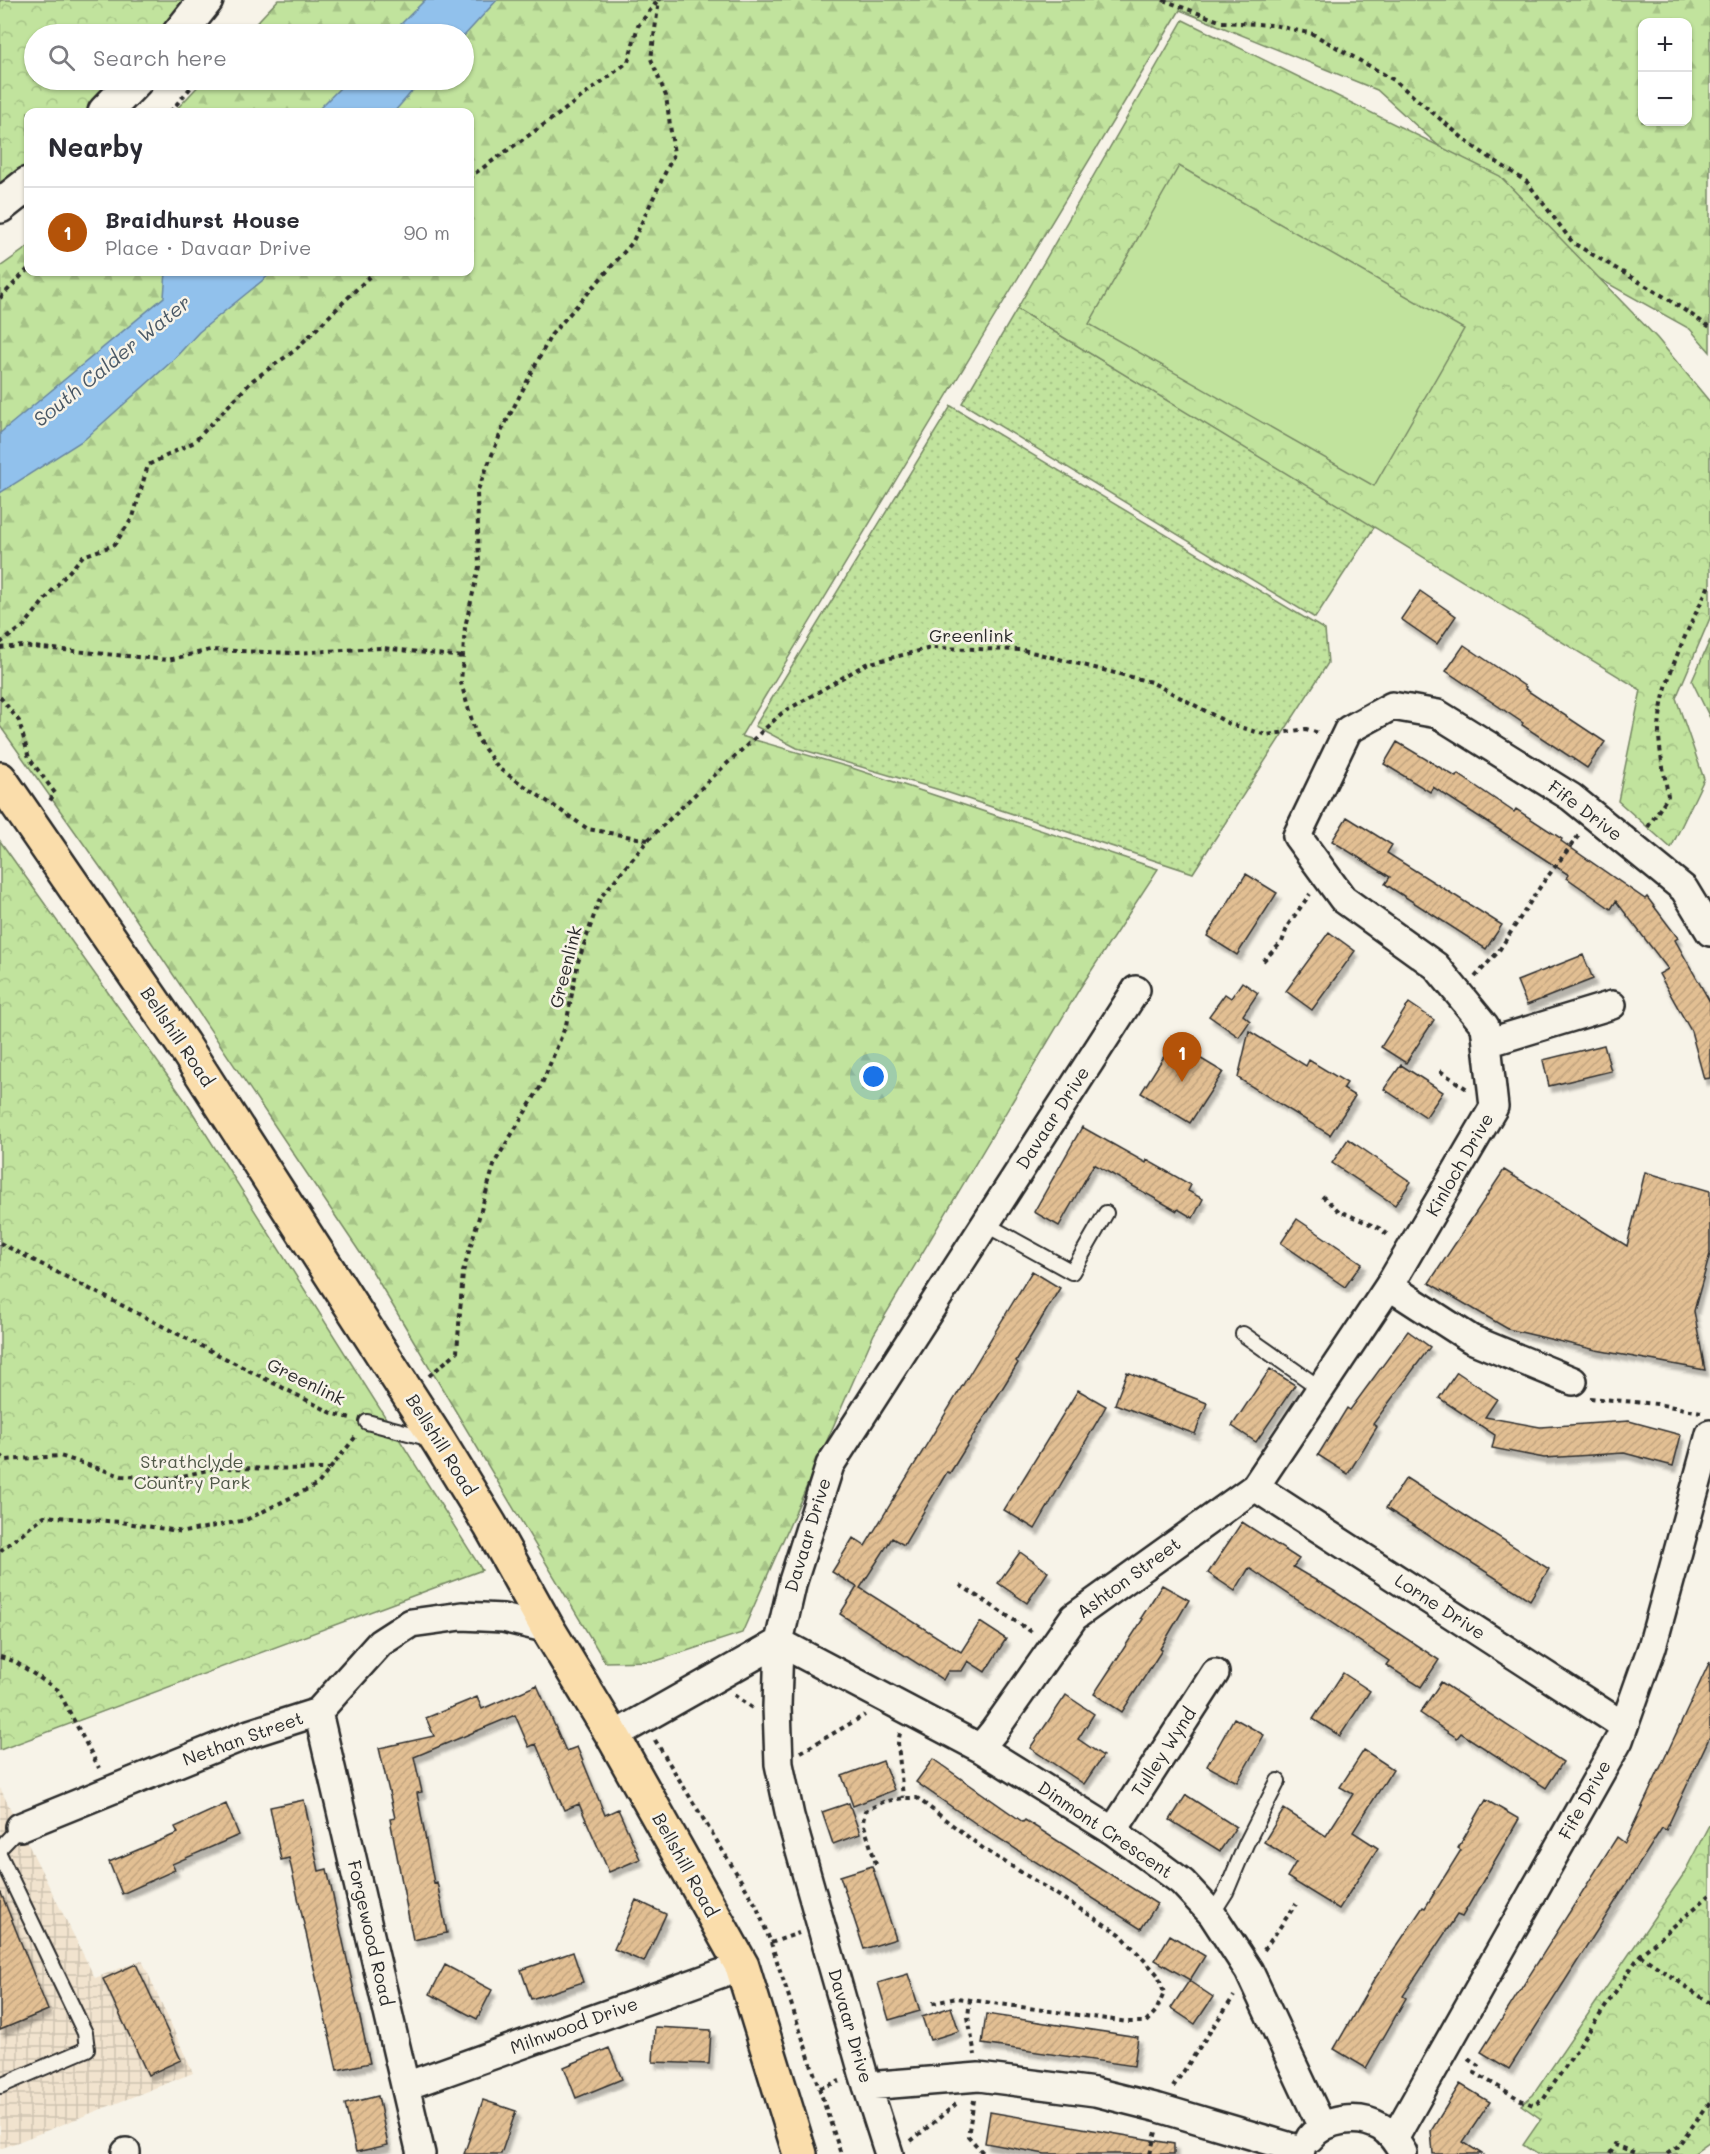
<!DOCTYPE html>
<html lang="en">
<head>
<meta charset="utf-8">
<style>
  body { margin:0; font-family:Mali,sans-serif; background:#f7f7f7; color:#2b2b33 }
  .controls { position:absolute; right:18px; top:18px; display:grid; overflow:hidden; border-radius:12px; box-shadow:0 2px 4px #0004 }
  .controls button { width:54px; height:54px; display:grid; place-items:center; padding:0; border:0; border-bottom:2px solid #e1e1e2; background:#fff; color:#2b2b33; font:30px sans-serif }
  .you { position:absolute; left:874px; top:1077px; width:21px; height:21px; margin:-15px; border:4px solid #fff; border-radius:50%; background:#1a73e8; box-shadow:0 0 0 9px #1a73e833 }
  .badge { display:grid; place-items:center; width:39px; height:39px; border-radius:50%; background:#b45309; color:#fff; font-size:20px; font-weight:700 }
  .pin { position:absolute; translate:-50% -50px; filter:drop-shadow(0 2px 3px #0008) }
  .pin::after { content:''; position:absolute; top:32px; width:21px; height:18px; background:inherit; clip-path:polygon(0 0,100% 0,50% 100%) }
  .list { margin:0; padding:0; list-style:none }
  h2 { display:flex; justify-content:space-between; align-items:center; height:78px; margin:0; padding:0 24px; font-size:26px }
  h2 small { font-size:20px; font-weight:400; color:#7c7c81 }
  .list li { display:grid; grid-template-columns:39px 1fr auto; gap:18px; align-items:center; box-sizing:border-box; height:90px; padding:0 24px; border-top:2px solid #e1e1e2 }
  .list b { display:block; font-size:22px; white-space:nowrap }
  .list p { margin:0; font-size:20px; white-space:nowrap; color:#7c7c81 }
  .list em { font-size:20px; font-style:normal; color:#7c7c81 }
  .icon { flex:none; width:33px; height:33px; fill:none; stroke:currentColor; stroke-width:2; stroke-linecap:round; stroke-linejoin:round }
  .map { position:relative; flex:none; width:1710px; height:2154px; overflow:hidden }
  .search { position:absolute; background:#fff; box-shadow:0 2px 4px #0004; left:24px; top:24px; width:450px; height:66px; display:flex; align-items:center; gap:15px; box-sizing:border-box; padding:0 21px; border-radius:33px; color:#7c7c81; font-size:22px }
  .panel { position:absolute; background:#fff; box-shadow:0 2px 4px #0004; left:24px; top:108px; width:450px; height:168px; border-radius:12px }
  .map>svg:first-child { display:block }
  .industrial { fill:url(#industrial-grid) }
  .grass { fill:url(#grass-dots); stroke:#768764; stroke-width:1.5 }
  .forest { fill:url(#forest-firs); stroke:#768764; stroke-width:1.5; fill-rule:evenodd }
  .park { fill:url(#park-crowns); stroke:#768764; stroke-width:1.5 }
  .pitch { fill:#c1e39d; stroke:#768764; stroke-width:1.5 }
  .water { fill:#91c1ec; stroke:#68859f; stroke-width:1.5 }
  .building { fill:url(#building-hatch); stroke:#2b2b2b; stroke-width:1.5; filter:url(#shadow) }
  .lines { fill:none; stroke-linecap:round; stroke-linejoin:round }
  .lane-casing { stroke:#2b2b2b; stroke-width:18 }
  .street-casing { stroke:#2b2b2b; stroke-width:32 }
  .secondary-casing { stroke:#2b2b2b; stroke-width:38 }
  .primary-casing { stroke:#2b2b2b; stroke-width:38 }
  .path { stroke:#2b2b2b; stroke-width:4; stroke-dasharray:4.5 4.5; stroke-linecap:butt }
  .lane { stroke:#f7f3e8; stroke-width:14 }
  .street { stroke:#f7f3e8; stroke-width:27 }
  .secondary { stroke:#f7f3e8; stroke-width:33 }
  .primary { stroke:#faddab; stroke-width:33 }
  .labels { text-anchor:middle; stroke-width:5; stroke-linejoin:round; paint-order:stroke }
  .street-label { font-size:18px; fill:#2b2b2b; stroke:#f7f3e8 }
  .park-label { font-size:18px; fill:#505948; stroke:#f7f3e8 }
  .water-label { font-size:20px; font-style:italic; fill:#4a5865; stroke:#f7f3e8 }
</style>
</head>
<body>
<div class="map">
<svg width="1710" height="2154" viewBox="0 0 1710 2154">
  <defs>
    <pattern id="industrial-grid" width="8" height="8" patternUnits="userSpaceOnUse" patternTransform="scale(1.5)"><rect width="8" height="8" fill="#f1e3ce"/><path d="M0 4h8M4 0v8" fill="none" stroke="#cfc3b1"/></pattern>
    <pattern id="grass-dots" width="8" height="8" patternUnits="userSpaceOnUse" patternTransform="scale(1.5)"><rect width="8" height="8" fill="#c1e39d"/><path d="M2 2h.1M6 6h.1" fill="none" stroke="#a6c387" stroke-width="1.8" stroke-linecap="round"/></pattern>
    <pattern id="forest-firs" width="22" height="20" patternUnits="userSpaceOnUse" patternTransform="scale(1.5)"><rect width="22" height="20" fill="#c1e39d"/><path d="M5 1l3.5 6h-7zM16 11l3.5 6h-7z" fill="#a6c387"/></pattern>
    <pattern id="park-crowns" width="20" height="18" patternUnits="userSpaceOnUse" patternTransform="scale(1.5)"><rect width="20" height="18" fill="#c1e39d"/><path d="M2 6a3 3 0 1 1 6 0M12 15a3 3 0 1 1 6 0" fill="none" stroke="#a6c387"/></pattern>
    <pattern id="building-hatch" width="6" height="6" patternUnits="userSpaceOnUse" patternTransform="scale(1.5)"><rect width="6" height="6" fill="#e2bf93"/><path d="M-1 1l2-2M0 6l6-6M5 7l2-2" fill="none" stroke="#c2a47f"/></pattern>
    <filter id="shadow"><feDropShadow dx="3.5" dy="6" stdDeviation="1.5" flood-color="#0004"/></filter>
  </defs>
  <rect width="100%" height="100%" fill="#f7f3e8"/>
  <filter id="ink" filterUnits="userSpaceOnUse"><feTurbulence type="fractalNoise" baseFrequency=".0167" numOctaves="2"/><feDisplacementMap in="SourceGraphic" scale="12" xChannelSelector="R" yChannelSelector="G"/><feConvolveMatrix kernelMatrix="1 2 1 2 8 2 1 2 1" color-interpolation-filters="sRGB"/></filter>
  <g filter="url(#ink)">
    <path class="industrial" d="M 0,1788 L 95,1978 L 142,1960 L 193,2073 L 0,2149 Z"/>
    <path class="grass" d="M 1017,309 L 1375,526 L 1315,618 L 962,403 Z
      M 951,406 L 1325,630 L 1328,663 L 1193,873 L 943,791 L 797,748 L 755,726 Z"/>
    <path class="forest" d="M 278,0 L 1710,0 L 1710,352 L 1690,329 L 1562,258 L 1377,90 L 1180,10 L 741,736 L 852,768 L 1158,869 L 1080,988 L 874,1334 L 742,1633 L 656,1661 L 605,1662 L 371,1269 L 115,888 L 0,726 L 0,267 L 28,247 L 28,272 L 470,272 L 470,112 L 174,112 L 204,80 L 464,80 L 464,34 L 246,34 ZM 1642,22 L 1688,22 L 1688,122 L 1642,122 Z
      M 1710,640 L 1710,718 L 1692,681 Z"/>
    <path class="park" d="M 0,0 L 184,0 L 157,34 L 34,34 L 34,80 L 116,80 L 86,112 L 28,112 L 28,165 L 0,188 Z
      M 1183,20 L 1500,176 L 1657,338 L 1710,402 L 1710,618 L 1676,698 L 1704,779 L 1671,848 L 1618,801 L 1641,690 L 1017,309 Z
      M 0,841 L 184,1099 L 482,1570 L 0,1750 Z
      M 1710,1823 L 1710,2142 L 1693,2154 L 1537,2154 L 1523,2145 L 1541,2119 L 1521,2105 L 1533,2095 L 1683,1875 Z"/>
    <path class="pitch" d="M 1179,166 L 1464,329 L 1374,486 L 1089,324 Z"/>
    <path class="water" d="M 425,0 L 497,0 L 464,36 L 391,34 Z
      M 348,80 L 422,80 L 394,112 L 316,112 Z
      M 166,272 L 273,272 L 199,332 L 171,362 L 85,439 L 0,493 L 0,433 L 164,297 Z"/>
    <path class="building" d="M 1420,591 L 1456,616 L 1437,644 L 1401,619 Z
      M 1464,645 L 1526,687 L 1525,689 L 1605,742 L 1587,768 L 1522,725 L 1523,723 L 1446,671 Z
      M 1397,742 L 1456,777 L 1458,774 L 1514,812 L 1516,809 L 1562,839 L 1561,841 L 1645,899 L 1647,897 L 1678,938 L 1675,940 L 1710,1002 L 1710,1078 L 1704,1079 L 1691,1031 L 1659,974 L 1668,969 L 1616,901 L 1611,909 L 1567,878 L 1569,875 L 1492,825 L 1433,787 L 1430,792 L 1384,764 Z
      M 1347,817 L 1392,845 L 1387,853 L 1502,925 L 1486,949 L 1385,884 L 1390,877 L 1332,841 Z
      M 1246,874 L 1277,893 L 1237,955 L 1207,936 Z
      M 1329,932 L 1355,951 L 1312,1010 L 1286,991 Z
      M 1583,955 L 1593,979 L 1527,1005 L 1517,981 Z
      M 1242,982 L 1258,993 L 1243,1015 L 1250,1021 L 1239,1037 L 1209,1016 L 1225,994 L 1231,998 Z
      M 1409,1003 L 1434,1020 L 1406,1063 L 1381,1047 Z
      M 1249,1031 L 1306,1066 L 1309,1060 L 1347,1083 L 1343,1089 L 1355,1096 L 1330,1135 L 1238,1078 Z
      M 1173,1042 L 1223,1072 L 1190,1123 L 1141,1093 Z
      M 1604,1045 L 1611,1071 L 1549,1086 L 1543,1060 Z
      M 1401,1065 L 1443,1092 L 1426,1117 L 1384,1089 Z
      M 1082,1127 L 1146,1163 L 1147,1160 L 1191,1185 L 1188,1191 L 1203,1199 L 1193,1218 L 1178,1209 L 1177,1211 L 1094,1164 L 1059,1226 L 1034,1212 Z
      M 1348,1139 L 1411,1182 L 1395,1205 L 1332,1163 Z
      M 1504,1170 L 1627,1246 L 1645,1172 L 1710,1191 L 1710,1254 L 1694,1311 L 1705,1370 L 1596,1350 L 1508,1329 L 1429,1283 Z
      M 1297,1219 L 1362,1263 L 1345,1287 L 1281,1243 Z
      M 1032,1271 L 1060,1288 L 1016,1361 L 1018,1363 L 950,1473 L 947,1472 L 904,1545 L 892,1538 L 860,1588 L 961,1652 L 980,1622 L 1006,1639 L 985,1672 L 968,1661 L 962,1671 L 948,1671 L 943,1680 L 840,1614 L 857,1587 L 832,1572 L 853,1538 L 865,1546 Z
      M 1408,1331 L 1430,1347 L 1373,1424 L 1377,1427 L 1348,1474 L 1318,1455 L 1347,1408 L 1350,1410 Z
      M 1270,1369 L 1295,1385 L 1256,1442 L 1232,1426 Z
      M 1127,1372 L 1207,1403 L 1195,1434 L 1115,1404 Z
      M 1457,1372 L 1497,1399 L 1485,1417 L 1540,1427 L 1629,1421 L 1681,1435 L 1673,1466 L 1624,1453 L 1544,1458 L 1492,1448 L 1495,1435 L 1439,1398 Z
      M 1078,1390 L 1106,1406 L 1035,1529 L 1004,1510 Z
      M 1406,1478 L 1549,1569 L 1530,1600 L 1386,1508 Z
      M 1242,1522 L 1299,1559 L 1293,1567 L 1334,1591 L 1439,1660 L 1421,1687 L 1386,1665 L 1389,1661 L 1249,1568 L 1235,1591 L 1208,1573 Z
      M 1020,1552 L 1048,1572 L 1027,1603 L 998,1583 Z
      M 1162,1585 L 1189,1600 L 1160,1649 L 1162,1650 L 1122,1712 L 1094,1694 L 1143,1619 L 1141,1618 Z
      M 1710,1661 L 1710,1736 L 1666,1830 L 1662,1828 L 1509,2069 L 1481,2052 L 1617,1837 L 1625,1843 Z
      M 1343,1673 L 1370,1691 L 1340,1736 L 1313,1719 Z
      M 1441,1682 L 1563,1762 L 1546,1788 L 1461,1733 L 1457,1738 L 1420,1713 Z
      M 537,1685 L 566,1751 L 577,1747 L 605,1815 L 618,1809 L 640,1859 L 609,1872 L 579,1804 L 564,1810 L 536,1744 L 529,1747 L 515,1715 L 414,1757 L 422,1792 L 417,1793 L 434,1883 L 437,1882 L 447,1933 L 413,1940 L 390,1819 L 395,1818 L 379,1748 L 434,1736 L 426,1718 L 477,1697 L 482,1709 Z
      M 1066,1695 L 1094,1714 L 1078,1739 L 1103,1756 L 1084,1784 L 1030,1748 Z
      M 1234,1718 L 1264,1735 L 1237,1782 L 1207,1766 Z
      M 1364,1750 L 1393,1769 L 1353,1832 L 1378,1848 L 1339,1909 L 1287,1877 L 1296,1862 L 1264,1842 L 1284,1809 L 1326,1836 L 1353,1794 L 1340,1787 Z
      M 933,1759 L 1023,1822 L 1025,1820 L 1157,1904 L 1141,1929 L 978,1825 L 916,1782 Z
      M 883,1761 L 894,1790 L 853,1806 L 842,1776 Z
      M 1186,1795 L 1236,1827 L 1220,1851 L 1170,1820 Z
      M 304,1800 L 319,1871 L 327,1869 L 370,2063 L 337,2070 L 289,1858 L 281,1860 L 270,1807 Z
      M 1486,1800 L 1519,1819 L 1462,1917 L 1457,1915 L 1403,1996 L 1406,1998 L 1366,2068 L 1334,2049 L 1374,1980 L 1423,1907 L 1425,1908 L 1461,1850 L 1458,1848 Z
      M 849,1803 L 860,1834 L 833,1844 L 822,1812 Z
      M 226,1804 L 239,1835 L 172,1864 L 175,1870 L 122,1894 L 109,1862 L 178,1833 L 175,1827 Z
      M 872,1866 L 896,1939 L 864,1949 L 840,1876 Z
      M 1,1893 L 48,2010 L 0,2030 L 0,1894 Z
      M 636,1900 L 666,1914 L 644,1962 L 614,1949 Z
      M 1170,1935 L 1205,1956 L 1190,1980 L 1155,1960 Z
      M 573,1952 L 583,1982 L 531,1999 L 521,1970 Z
      M 136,1964 L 181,2060 L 148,2075 L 103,1979 Z
      M 445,1965 L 492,1990 L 477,2019 L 430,1994 Z
      M 908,1974 L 920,2011 L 889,2020 L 878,1983 Z
      M 1189,1981 L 1213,1997 L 1195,2024 L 1171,2008 Z
      M 951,2007 L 959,2031 L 930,2040 L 922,2017 Z
      M 986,2014 L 1138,2037 L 1134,2066 L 982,2044 Z
      M 655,2027 L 711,2030 L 709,2064 L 653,2062 Z
      M 609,2048 L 622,2079 L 576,2098 L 564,2067 Z
      M 1460,2084 L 1490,2102 L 1463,2142 L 1482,2154 L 1433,2154 L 1431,2131 Z
      M 378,2096 L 388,2145 L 356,2152 L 345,2104 Z
      M 483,2100 L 516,2111 L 501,2154 L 464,2154 Z
      M 990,2112 L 1174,2144 L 1174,2154 L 1045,2154 L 985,2143 Z"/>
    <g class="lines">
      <defs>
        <path id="lane" d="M 985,1224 L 1072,1272 L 1106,1213
          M 1243,1334 L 1321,1389
          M 367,1422 L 431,1439
          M 0,1848 L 20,1827
          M 0,1856 L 85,2033 L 87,2049 L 0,2086
          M 1212,1914 L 1226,1892 L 1246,1844 L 1278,1781"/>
        <path id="street" d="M 1487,1043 L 1612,1005
          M 1389,1286 L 1471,1339 L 1573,1381
          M 1255,1487 L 1624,1726
          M 318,1712 L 421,2154
          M 613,1736 L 779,1642 L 980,1748 L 1113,1831 L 1182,1882 L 1212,1914 L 1249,1971 L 1322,2127
          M 980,1748 L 994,1731 L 1074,1617 L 1255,1487 L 1389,1286 L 1494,1107 L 1485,1026 L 1436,966 L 1343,899 L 1297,836 L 1348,730 L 1392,706 L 1438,714 L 1571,797 L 1684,889 L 1710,932
          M 20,1827 L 249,1734 L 318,1712 L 380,1643 L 411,1623 L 462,1616 L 503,1618 L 548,1629
          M 1113,1831 L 1215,1673
          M 406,2086 L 742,1966
          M 867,2086 L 979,2077 L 1095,2092 L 1159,2108 L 1301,2150
          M 1310,2138 C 1326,2118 1359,2114 1381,2127 C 1391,2133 1397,2143 1403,2153
          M 1394,2139 L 1619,1740 L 1652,1647 L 1710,1434
          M 126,2152 L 126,2154
          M 889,2154 L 863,2073 L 790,1816 L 779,1764 L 777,1707 L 779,1642 L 793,1581 L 830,1465 L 1136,990"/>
        <path id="secondary" d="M 179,34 L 206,0
          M 105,112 L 136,80
          M 0,206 L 28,184"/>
        <path id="primary" d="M 0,779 L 182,1043 L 439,1442 L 490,1525 L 548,1629 L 613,1736 L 742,1966 L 800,2154"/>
      </defs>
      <use href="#lane" class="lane-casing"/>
      <use href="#street" class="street-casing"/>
      <use href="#secondary" class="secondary-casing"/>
      <use href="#primary" class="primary-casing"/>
      <path class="path" d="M 1163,0 L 1222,22 L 1273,25 L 1313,34 L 1394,80 L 1471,145 L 1527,182 L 1573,243 L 1663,296 L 1710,327
        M 170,112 L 197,80
        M 470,180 L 474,174 L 559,114 L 628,62 L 638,26 L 658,0
        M 0,298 L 28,269
        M 0,643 L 24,626 L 51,592 L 83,556 L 114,545 L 133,517 L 148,465 L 194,442 L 253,380 L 294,351 L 374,272
        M 0,648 L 22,646 L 168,660 L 210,650 L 293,653 L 382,648 L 463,657
        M 0,697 L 19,721 L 29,758 L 55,793 L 49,802
        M 1648,827 L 1668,796 C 1665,775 1659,752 1659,732 C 1660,680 1689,629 1710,583
        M 648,840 L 588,829 L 498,768 L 477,738 L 461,683 L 465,627 L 479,567 L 477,492 L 502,430 L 551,335 L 632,243 L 674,154 L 666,96 L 651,59 L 659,0
        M 1263,961 L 1282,942 L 1288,925 L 1310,894
        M 1475,977 L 1498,952 L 1542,884 L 1579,835
        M 1440,1071 L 1467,1089
        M 1322,1196 L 1339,1211 L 1379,1228 L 1390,1237
        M 0,1243 L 334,1414 L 351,1418
        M 429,1376 L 457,1352 L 463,1272 L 495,1162 L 541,1086 L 566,1025 L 578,962 L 600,898 L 648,840 L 719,771 L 782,713 L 866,664 L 931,648 L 1023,650 L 1151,682 L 1230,724 L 1266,735 L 1306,729 L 1319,733
        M 1590,1398 L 1657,1404 L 1701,1412
        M 0,1455 L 6,1460 L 60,1456 L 122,1476 L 174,1478 L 216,1468 L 329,1469
        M 0,1551 L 44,1516 L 120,1522 L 184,1532 L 246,1520 L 318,1484 L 357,1435
        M 960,1585 L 1035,1634
        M 0,1657 L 14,1661 L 58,1690 L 99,1768
        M 734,1695 L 752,1708
        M 900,1733 L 898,1743 L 903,1798
        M 655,1740 L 756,1905 L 771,1943 L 841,2154
        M 801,1752 L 865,1715
        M 876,1864 L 863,1822 L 865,1811 L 883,1802 L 903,1798 L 917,1798 L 984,1849 L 1120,1934 L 1158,1975 L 1164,1993 L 1156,2011 L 1146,2022 L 1128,2022 L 957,1998 L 929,2004
        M 771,1943 L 799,1933
        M 1264,1950 L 1296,1904
        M 1640,1955 L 1710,2003
        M 970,1999 L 968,2017 L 975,2055
        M 1468,2059 L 1478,2066 L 1475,2073 L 1521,2100 L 1533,2105 L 1543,2100 L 1640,1955 L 1710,1895
        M 1173,2087 L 1234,1996
        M 820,2088 L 840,2081
        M 974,2100 L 968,2136 L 984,2154
        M 911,2141 L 956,2104
        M 1150,2154 L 1156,2132
        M 1610,2154 L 1615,2145 L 1639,2154
        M 1667,2154 L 1678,2146 L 1710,2102"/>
      <use href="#lane" class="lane"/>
      <use href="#street" class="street"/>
      <use href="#secondary" class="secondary"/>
      <use href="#primary" class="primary"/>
    </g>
  </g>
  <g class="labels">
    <g class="street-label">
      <text x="971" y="642">Greenlink</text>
      <text transform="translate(1585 811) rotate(37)" y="6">Fife Drive</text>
      <text transform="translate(566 967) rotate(-76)" y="6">Greenlink</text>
      <text transform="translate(177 1037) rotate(56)" y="6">Bellshill Road</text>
      <text transform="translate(1053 1118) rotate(-57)" y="6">Davaar Drive</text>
      <text transform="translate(1460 1165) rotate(-60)" y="6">Kinloch Drive</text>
      <text transform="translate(306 1382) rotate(26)" y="6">Greenlink</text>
      <text transform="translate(441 1445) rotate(58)" y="6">Bellshill Road</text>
      <text transform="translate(808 1535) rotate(-73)" y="6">Davaar Drive</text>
      <text transform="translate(1129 1578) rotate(-36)" y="6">Ashton Street</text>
      <text transform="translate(1440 1607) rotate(33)" y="6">Lorne Drive</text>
      <text transform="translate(243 1739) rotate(-20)" y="6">Nethan Street</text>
      <text transform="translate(1164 1752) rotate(-57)" y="6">Tulley Wynd</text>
      <text transform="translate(1585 1800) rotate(-61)" y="6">Fife Drive</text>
      <text transform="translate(1105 1830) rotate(34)" y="6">Dinmont Crescent</text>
      <text transform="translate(685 1865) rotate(61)" y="6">Bellshill Road</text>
      <text transform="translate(370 1933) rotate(77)" y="6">Forgewood Road</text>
      <text transform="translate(574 2026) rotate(-20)" y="6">Milnwood Drive</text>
      <text transform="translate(850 2026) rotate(74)" y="6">Davaar Drive</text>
    </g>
    <g class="park-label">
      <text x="192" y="1468">Strathclyde<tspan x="192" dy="21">Country Park</tspan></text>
    </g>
    <g class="water-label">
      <text transform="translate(112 361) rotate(-39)" y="7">South Calder Water</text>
    </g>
  </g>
</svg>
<div class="controls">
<button>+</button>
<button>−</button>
</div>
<div class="you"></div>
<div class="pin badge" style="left:1182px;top:1082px">1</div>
<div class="search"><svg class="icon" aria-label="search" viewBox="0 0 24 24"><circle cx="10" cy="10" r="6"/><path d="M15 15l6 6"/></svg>Search here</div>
<section class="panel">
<h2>Nearby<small></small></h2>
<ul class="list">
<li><span class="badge">1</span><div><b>Braidhurst House</b><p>Place · Davaar Drive</p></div><em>90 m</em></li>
</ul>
</section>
</div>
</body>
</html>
